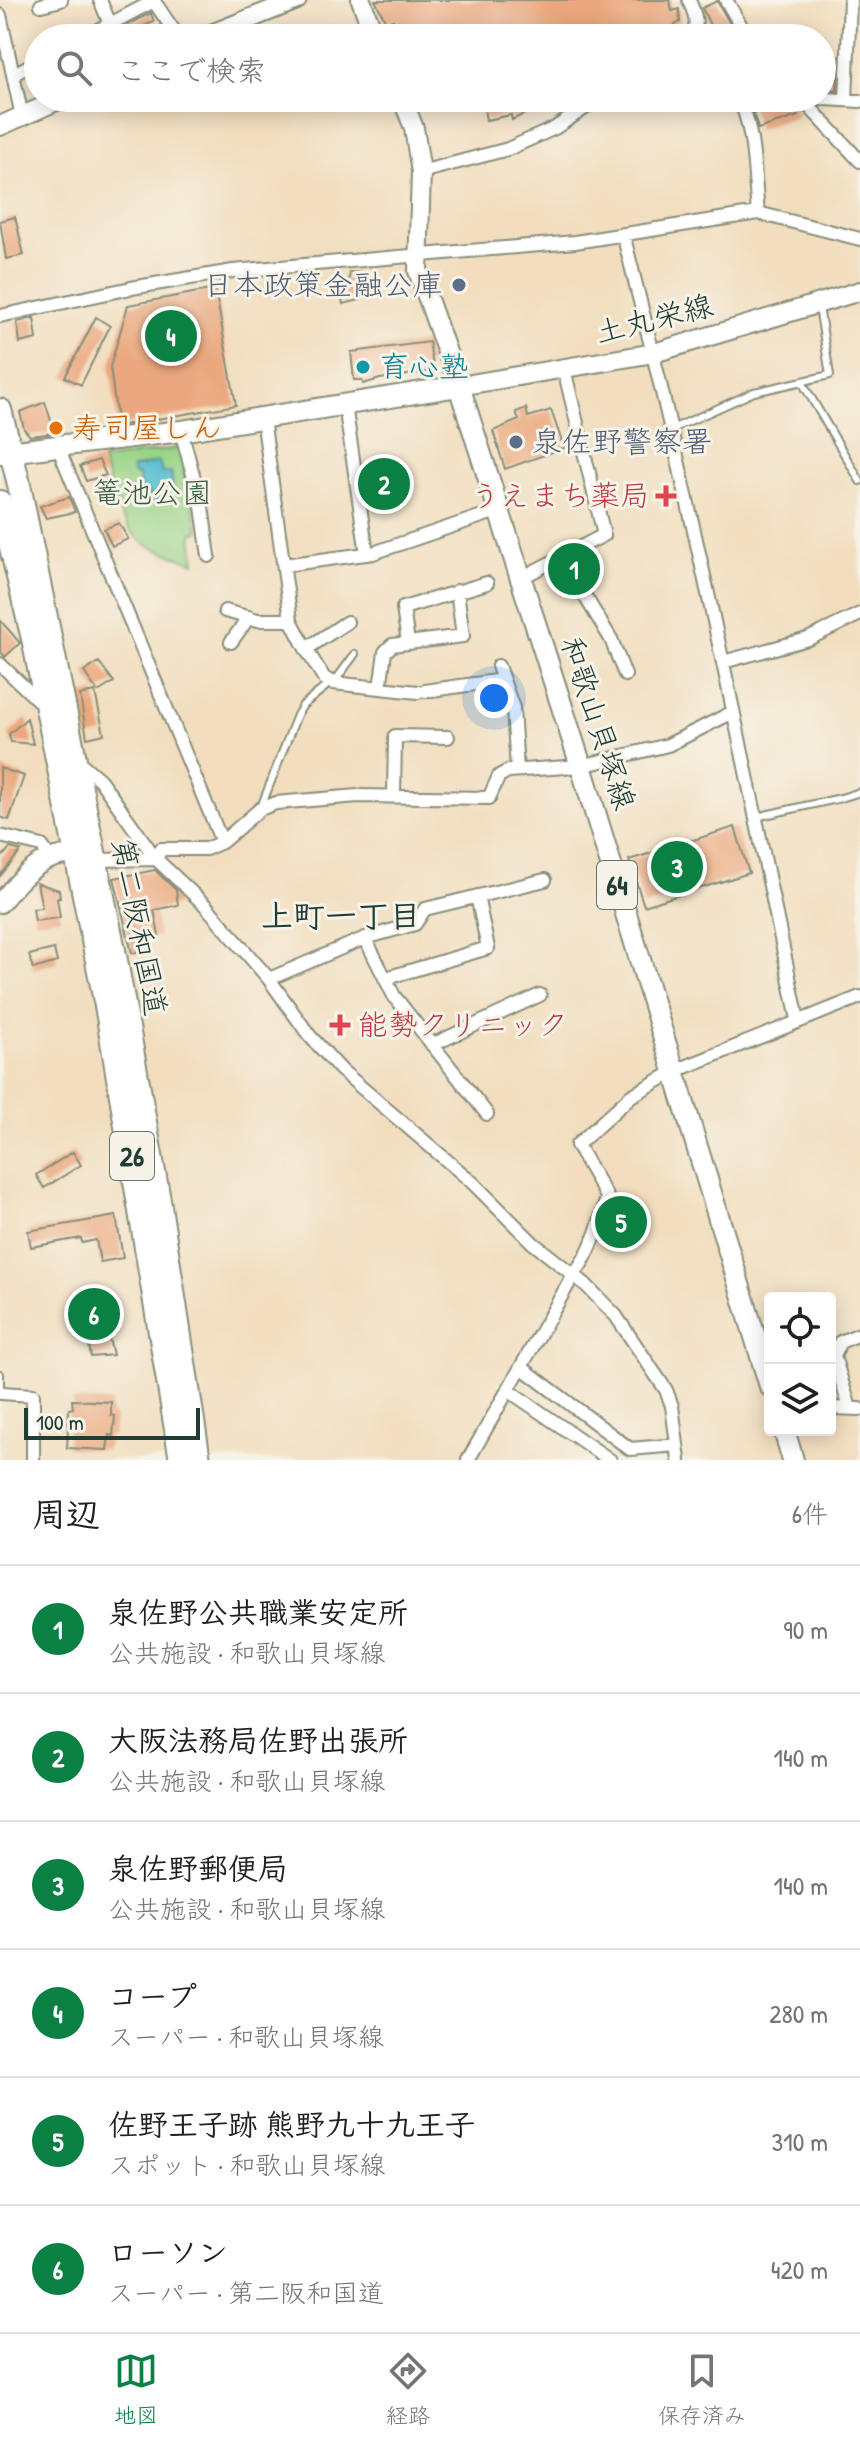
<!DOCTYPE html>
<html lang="ja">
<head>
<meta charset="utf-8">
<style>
  body { margin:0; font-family:"Patrick Hand","Klee One",sans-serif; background:#f2f2f2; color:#202124 }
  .controls { position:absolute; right:24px; bottom:24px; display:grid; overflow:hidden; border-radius:8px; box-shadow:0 4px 20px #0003 }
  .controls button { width:72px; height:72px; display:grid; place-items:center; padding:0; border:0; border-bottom:2px solid #e0e0e0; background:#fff; color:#202124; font:40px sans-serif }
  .scale { position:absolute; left:24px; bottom:20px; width:176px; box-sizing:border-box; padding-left:8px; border:4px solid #1f3d34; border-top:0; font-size:22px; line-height:28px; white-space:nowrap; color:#1f3d34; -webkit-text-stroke:6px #f7f3e8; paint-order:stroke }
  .you { position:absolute; left:494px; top:698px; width:28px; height:28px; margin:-20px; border:6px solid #fff; border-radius:50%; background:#1a73e8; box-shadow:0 0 0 12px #1a73e833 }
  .badge { display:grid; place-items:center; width:52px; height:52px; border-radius:50%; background:#0b8043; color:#fff; font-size:26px; font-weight:700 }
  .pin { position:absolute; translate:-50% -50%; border:4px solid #fff; box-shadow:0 2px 8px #0006 }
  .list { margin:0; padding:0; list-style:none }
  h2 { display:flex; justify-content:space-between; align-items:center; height:104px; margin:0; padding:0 32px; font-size:34px }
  h2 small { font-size:26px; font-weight:400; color:#757577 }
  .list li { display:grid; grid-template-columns:52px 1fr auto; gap:24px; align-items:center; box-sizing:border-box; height:128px; padding:0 32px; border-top:2px solid #e0e0e0 }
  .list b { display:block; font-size:30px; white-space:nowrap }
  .list p { margin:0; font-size:26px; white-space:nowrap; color:#757577 }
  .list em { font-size:26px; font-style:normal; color:#757577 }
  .icon { flex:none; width:44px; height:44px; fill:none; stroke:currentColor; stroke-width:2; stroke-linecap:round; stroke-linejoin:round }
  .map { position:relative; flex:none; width:860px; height:1460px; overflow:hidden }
  .search { position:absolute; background:#fff; box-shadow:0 4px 20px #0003; left:24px; right:24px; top:24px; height:88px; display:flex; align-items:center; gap:20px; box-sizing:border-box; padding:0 28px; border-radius:44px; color:#757577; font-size:30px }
  .sheet { height:872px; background:#fff }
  nav { display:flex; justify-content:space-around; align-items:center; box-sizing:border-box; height:112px; border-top:2px solid #e0e0e0; background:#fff; font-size:22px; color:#757577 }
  nav a { display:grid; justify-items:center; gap:4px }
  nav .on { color:#0b8043 }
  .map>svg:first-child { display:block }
  .green { fill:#98d386; stroke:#5c885d; stroke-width:2 }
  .water { fill:#53bcd0; stroke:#397c82; stroke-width:2 }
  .building { fill:#eba77d }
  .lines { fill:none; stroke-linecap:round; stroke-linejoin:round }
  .lane-casing { stroke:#888e7a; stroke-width:10 }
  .street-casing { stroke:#888e7a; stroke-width:16 }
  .secondary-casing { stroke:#888e7a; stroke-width:22 }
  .primary-casing { stroke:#888e7a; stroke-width:24 }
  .highway-casing { stroke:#888e7a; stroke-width:26 }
  .lane { stroke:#fff; stroke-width:6 }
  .street { stroke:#fff; stroke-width:12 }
  .secondary { stroke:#fff; stroke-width:18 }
  .primary { stroke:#fff; stroke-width:20 }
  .highway { stroke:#fff; stroke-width:22 }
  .service-dot { fill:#5c6f8a; stroke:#f7f3e8; stroke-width:3 }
  .culture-dot { fill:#0f9aa8; stroke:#f7f3e8; stroke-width:3 }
  .food-dot { fill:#e8710a; stroke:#f7f3e8; stroke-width:3 }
  .health-dot { fill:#e0444e; stroke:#f7f3e8; stroke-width:3 }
  .labels { text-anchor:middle; stroke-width:6; stroke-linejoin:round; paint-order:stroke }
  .shield { fill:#f7f3e8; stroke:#60746a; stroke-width:2 }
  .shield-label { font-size:28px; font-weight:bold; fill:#1f3d34 }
  .service-label { font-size:30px; fill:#4e5e75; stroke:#f7f3e8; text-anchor:end }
  .street-label { font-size:30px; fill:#1f3d34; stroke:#f7f3e8 }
  .culture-label { font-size:30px; fill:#0d838f; stroke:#f7f3e8; text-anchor:start }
  .food-label { font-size:30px; fill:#c56008; stroke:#f7f3e8; text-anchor:start }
  .park-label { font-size:30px; fill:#375b44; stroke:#f7f3e8 }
  .health-label { font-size:30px; fill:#be3a42; stroke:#f7f3e8; text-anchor:end }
  .neighbourhood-label { font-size:32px; font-weight:bold; fill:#1f3d34; stroke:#f7f3e8 }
</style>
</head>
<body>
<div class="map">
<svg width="860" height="1460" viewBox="0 0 860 1460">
  <rect width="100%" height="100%" fill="#f7f3e8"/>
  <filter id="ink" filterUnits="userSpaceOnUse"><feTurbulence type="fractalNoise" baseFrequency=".0125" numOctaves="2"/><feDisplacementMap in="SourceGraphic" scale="16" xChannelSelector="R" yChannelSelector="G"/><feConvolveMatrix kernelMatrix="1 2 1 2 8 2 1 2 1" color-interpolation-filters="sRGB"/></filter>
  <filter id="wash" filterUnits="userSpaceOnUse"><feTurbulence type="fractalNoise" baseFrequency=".006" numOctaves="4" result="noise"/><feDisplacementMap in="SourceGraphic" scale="32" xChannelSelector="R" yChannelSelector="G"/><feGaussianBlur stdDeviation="1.8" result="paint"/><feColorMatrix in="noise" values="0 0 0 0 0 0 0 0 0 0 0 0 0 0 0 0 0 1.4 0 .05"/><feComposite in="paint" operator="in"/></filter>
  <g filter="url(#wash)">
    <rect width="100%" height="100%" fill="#f2debf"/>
    <path class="green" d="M 178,448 L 199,531 L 192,534 L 195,563 C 179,557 161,552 146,544 C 118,528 112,488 102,460 Z"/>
    <path class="water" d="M 159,462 L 162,473 L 171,472 L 175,497 L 152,502 L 150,493 L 142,495 L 139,475 L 134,475 L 132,468 Z"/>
    <g id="blocks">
      <path class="building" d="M 375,0 L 670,0 L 672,11 L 679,9 L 680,22 L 675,25 L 676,30 L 662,34 L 662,38 L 401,38 L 393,20 L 386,22 Z
        M 717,1 L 734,31 L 720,38 L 716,38 L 702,8 Z
        M 151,13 L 154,22 L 120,36 L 118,30 Z
        M 822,56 L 839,57 L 837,91 L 822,90 Z
        M 482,98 L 544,98 L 529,112 L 512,120 L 511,115 L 486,120 Z
        M 749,98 L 792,98 L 798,116 L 758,129 Z
        M 15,217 L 24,255 L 6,259 L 0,221 Z
        M 350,272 L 358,273 L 360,300 L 343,304 L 338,282 L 349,279 Z
        M 215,289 L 236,405 L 118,426 L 110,367 L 128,305 Z
        M 96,317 L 110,326 L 81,385 L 65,377 Z
        M 34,318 L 37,339 L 20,343 L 17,322 Z
        M 429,342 L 433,365 L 426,366 L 428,372 L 380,379 L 363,384 L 362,380 L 354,380 L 351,352 Z
        M 45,402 L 55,433 L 30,436 L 24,429 L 20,412 Z
        M 526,408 L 528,417 L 551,410 L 564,448 L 505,469 L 493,431 L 519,420 L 516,412 Z
        M 397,459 L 400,476 L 366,482 L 363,465 Z
        M 99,460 L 106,475 L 86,481 L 80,466 Z
        M 69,497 L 75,512 L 46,518 L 40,506 Z
        M 119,523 L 128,539 L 112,546 L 104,529 Z
        M 0,620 L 20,643 L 5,657 L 0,651 Z
        M 99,662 L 114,682 L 98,692 L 84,672 Z
        M 95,692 L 104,734 L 87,738 L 80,695 Z
        M 27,718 L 33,744 L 11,742 L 9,734 Z
        M 0,768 L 24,776 L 9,820 L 0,817 Z
        M 735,827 L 749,873 L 644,906 L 629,860 Z
        M 10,848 L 21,851 L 0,876 L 0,859 Z
        M 155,870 L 176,890 L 178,905 L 154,910 L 159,936 L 147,939 L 148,950 L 132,953 L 114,878 Z
        M 37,883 L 59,890 L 60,898 L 57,898 L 60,918 L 35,921 L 33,909 L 42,908 Z
        M 54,949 L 57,962 L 33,969 L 29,955 Z
        M 73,1152 L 81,1165 L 44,1188 L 36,1175 Z
        M 116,1216 L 123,1258 L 100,1262 L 96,1240 L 82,1243 L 81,1238 L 31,1247 L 28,1231 Z
        M 104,1318 L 113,1355 L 91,1357 L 85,1321 Z
        M 72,1400 L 111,1402 L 111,1415 L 115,1416 L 113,1436 L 109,1435 L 107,1450 L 67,1448 L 69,1409 L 73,1408 Z"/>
    </g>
  </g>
  <g filter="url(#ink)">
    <use href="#blocks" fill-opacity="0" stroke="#888e7a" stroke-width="2"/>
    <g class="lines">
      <defs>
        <path id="lane" d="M 802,382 L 860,481
          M 672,429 L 754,392 L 830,375 L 819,307
          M 261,807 L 297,715 L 303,705 L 338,677 L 355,654
          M 756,817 L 841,798 L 860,792
          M 0,1374 L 0,1393"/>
        <path id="street" d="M 100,0 L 110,24
          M 153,0 L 179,38
          M 726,0 L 748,38
          M 41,5 L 61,0
          M 0,15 L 22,116
          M 83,38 L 154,1
          M 688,38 C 701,26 695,15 689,0
          M 14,74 L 38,61
          M 739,98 C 755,132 754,176 758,213
          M 801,98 L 860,161
          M 807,98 L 860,101
          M 846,100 L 850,0
          M 421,172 L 508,149 L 555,128 L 600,98
          M 623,234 C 690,494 743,757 798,1020
          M 0,316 L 131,288 L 233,271 L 575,242 L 758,213 L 860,239
          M 345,405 L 367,554
          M 263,418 L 291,620 L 306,649 L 347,622
          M 181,431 L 202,507 L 209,556
          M 58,447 L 222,842
          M 561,557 L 611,639 L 625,675
          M 284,565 L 373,553 L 497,511
          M 519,579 L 604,535 L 564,369
          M 225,611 L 258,620 L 291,620
          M 231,642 L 249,617
          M 408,643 L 403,608 L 487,583
          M 306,649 L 324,678 L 333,683 L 418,692
          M 723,662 L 808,639 L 860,614
          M 0,664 L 45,707
          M 498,666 L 513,708 L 517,770
          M 380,688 L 385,652 L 392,645 L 463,636 L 457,591
          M 425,691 L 503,680
          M 77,760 L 100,780 L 156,859 L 161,849 L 206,849 L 222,842 L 260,809 L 276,803 L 358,796 L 489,798 L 499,776 L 508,771 L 581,766 L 668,745 L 733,712
          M 394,796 L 395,736 L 448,737
          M 0,836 L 42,846 L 50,858
          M 96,860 L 156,859 L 206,906 L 269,979 L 309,1035 L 341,1070 L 472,1182 L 533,1243 L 585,1284 L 616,1316 L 666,1390 L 672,1406 L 679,1460
          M 365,938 L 394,996 L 487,1114
          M 386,978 L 488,948 L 477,896
          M 269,979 L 365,938 L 415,924 L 425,909 L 545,880
          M 432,1045 L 540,995
          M 521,1367 L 630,1449 L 677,1445
          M 508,1390 L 610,1460
          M 1,1393 L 33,1395 L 33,1460
          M 830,1408 L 860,1409
          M 850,1408 L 834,1356 L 840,1342 L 860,1334
          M 468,1460 L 574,1274 C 591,1253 600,1223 607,1197 L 577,1145 L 631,1096 L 675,1071 L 860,997"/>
        <path id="secondary" d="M 361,0 L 375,38
          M 201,38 L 297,0
          M 402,98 L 414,128 L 421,172 L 418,271 L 459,386 L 654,353 L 860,291
          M 0,126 L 63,98
          M 0,903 C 23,876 46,847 86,857"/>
        <path id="primary" d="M 0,453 L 181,431 L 459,386 L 581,766 L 770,1386
          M 784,1430 L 793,1460"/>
        <path id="highway" d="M 0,410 L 18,480 L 115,955 L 159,1200 L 199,1460
          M 0,502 L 34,643 L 107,1011 L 181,1460"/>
      </defs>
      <use href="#lane" class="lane-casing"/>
      <use href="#street" class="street-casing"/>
      <use href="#secondary" class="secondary-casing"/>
      <use href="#primary" class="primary-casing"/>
      <use href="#highway" class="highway-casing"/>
      <use href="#lane" class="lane"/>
      <use href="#street" class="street"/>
      <use href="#secondary" class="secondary"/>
      <use href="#primary" class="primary"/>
      <use href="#highway" class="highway"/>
    </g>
  </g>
  <g class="service-dot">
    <circle cx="459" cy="285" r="8"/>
    <circle cx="516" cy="442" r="8"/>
  </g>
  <circle class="culture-dot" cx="363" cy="367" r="8"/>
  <circle class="food-dot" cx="56" cy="428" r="8"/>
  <g class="health-dot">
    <path d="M662 484h8v8h8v8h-8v8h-8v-8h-8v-8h8z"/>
    <path d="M336 1013h8v8h8v8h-8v8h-8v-8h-8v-8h8z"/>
  </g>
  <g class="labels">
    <g class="shield">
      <rect x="597" y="861" width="40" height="48" rx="6"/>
      <rect x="110" y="1132" width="44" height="48" rx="6"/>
    </g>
    <g class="shield-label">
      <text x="617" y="895">64</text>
      <text x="132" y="1166">26</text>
    </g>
    <g class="service-label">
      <text x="443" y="295">日本政策金融公庫</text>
      <text x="532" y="452" text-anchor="start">泉佐野警察署</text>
    </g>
    <g class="street-label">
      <text transform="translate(654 319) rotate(-14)" y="10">土丸栄線</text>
      <text transform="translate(598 723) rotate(72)" y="10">和歌山貝塚線</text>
      <text transform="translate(139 927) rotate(79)" y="10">第二阪和国道</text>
    </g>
    <g class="culture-label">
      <text x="379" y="377">育心塾</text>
    </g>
    <g class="food-label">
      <text x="72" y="438">寿司屋しん</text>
    </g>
    <g class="park-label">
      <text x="152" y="503">篭池公園</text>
    </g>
    <g class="health-label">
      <text x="650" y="506">うえまち薬局</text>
      <text x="358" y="1035" text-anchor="start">能勢クリニック</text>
    </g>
    <g class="neighbourhood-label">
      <text x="341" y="927">上町一丁目</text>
    </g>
  </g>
</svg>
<div class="controls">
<button><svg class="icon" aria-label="locate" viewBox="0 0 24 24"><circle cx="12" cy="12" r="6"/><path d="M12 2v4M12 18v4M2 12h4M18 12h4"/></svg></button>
<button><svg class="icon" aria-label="layers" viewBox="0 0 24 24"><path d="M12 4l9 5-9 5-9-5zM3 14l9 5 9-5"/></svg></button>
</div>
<div class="scale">100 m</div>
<div class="you"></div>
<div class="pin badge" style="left:574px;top:569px">1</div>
<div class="pin badge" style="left:384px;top:484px">2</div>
<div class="pin badge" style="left:677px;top:867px">3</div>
<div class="pin badge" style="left:171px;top:336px">4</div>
<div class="pin badge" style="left:621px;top:1222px">5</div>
<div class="pin badge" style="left:94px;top:1314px">6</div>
<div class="search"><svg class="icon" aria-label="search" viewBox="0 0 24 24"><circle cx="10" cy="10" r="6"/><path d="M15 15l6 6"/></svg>ここで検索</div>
</div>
<section class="sheet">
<h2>周辺<small>6件</small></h2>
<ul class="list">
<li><span class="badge">1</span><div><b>泉佐野公共職業安定所</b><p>公共施設 · 和歌山貝塚線</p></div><em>90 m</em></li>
<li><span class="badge">2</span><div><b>大阪法務局佐野出張所</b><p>公共施設 · 和歌山貝塚線</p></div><em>140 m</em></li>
<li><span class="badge">3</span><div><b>泉佐野郵便局</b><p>公共施設 · 和歌山貝塚線</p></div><em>140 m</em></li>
<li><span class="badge">4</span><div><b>コープ</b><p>スーパー · 和歌山貝塚線</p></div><em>280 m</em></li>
<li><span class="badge">5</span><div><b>佐野王子跡 熊野九十九王子</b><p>スポット · 和歌山貝塚線</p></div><em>310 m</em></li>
<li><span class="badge">6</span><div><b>ローソン</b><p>スーパー · 第二阪和国道</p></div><em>420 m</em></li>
</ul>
</section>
<nav>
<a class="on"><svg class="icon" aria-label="map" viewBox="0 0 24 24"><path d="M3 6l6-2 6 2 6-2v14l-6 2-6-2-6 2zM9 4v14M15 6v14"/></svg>地図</a>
<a><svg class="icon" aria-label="directions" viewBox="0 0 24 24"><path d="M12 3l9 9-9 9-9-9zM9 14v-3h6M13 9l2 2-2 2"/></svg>経路</a>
<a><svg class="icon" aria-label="saved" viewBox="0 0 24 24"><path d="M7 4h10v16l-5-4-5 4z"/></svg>保存済み</a>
</nav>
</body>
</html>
